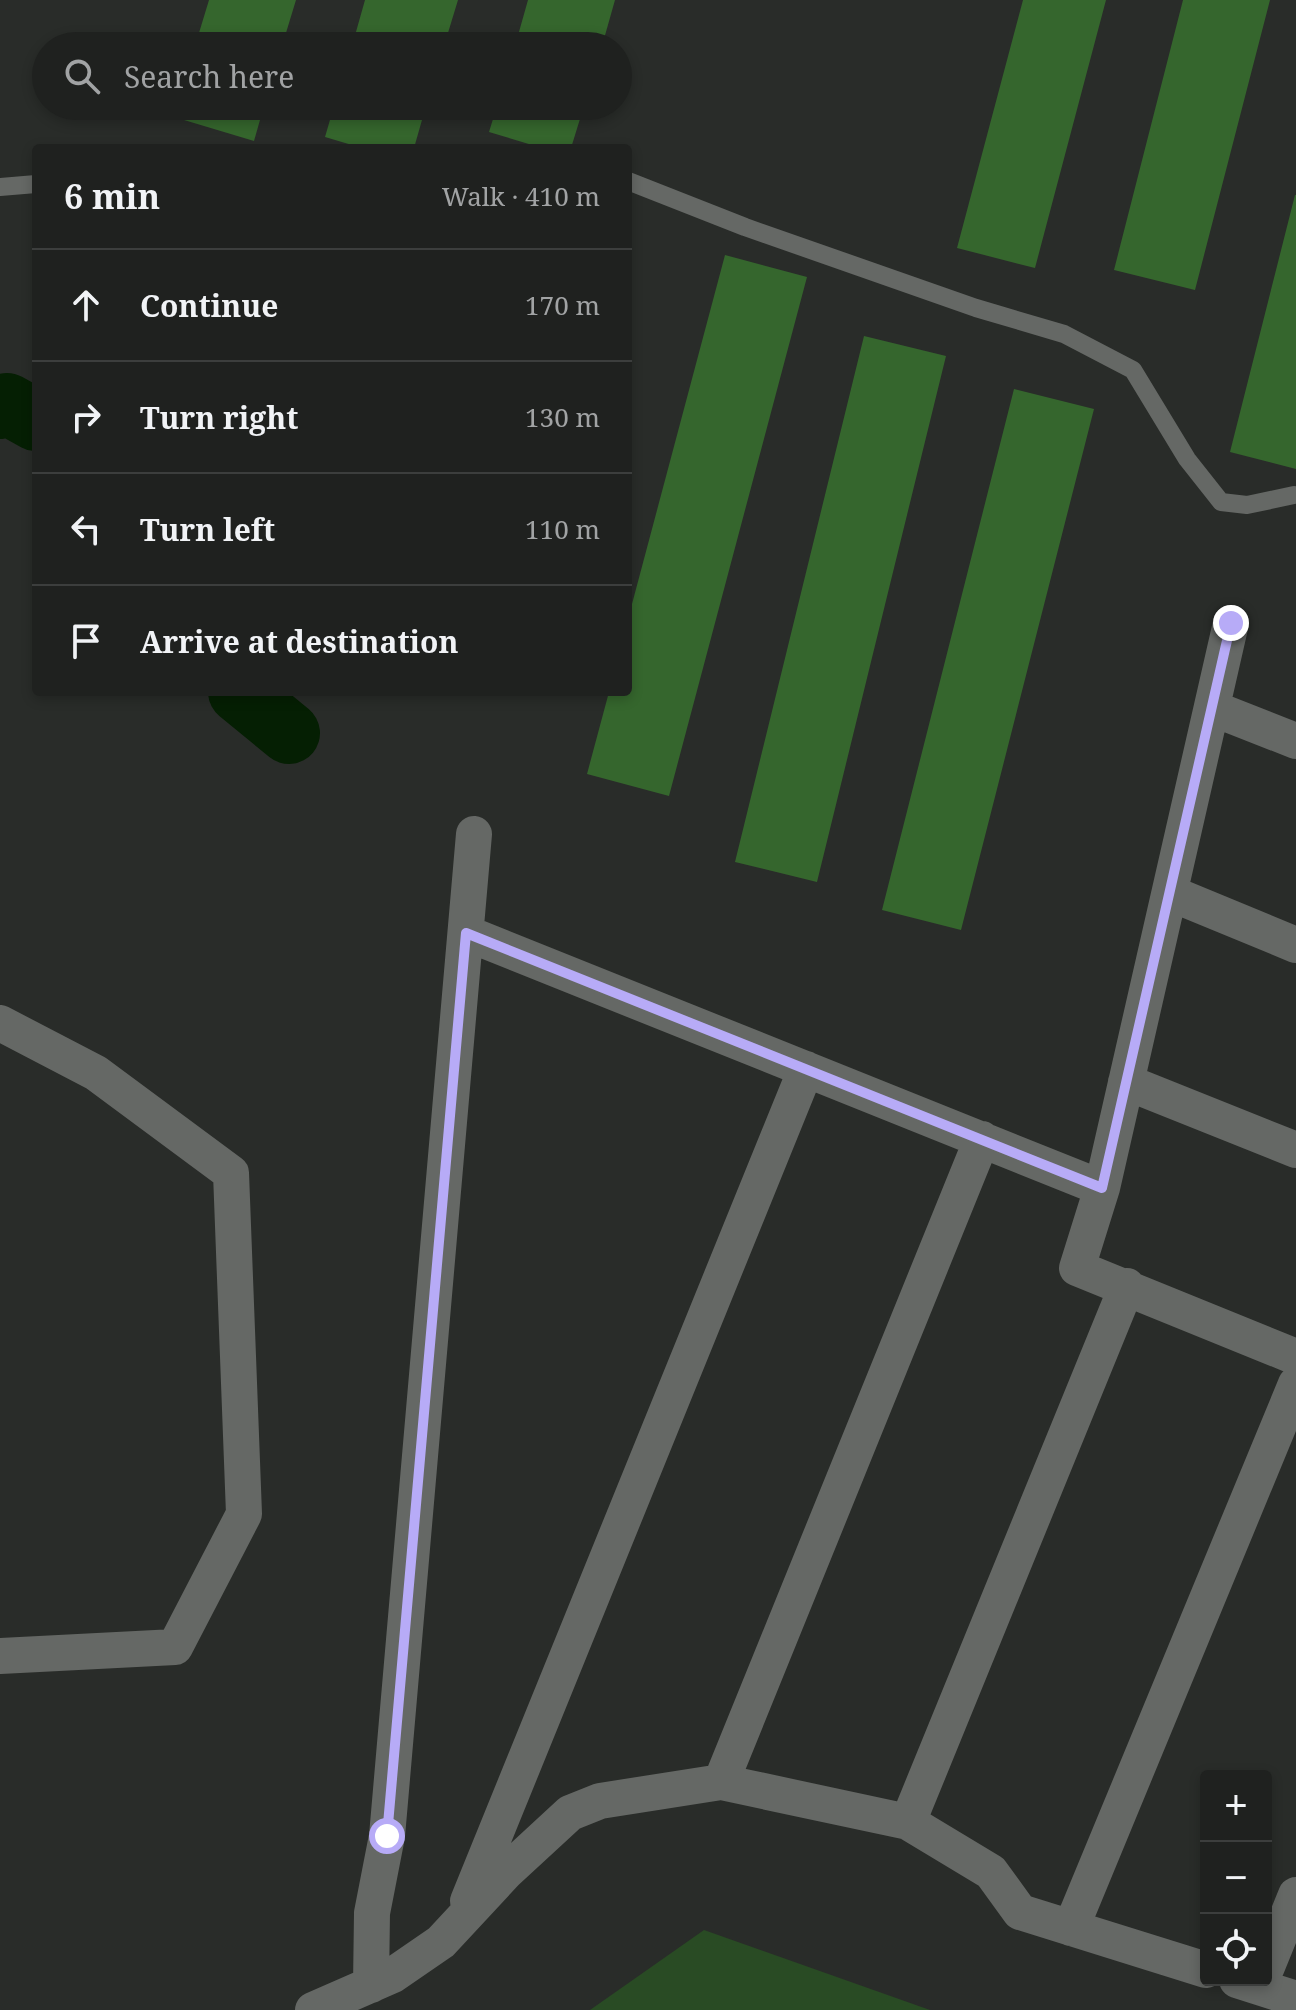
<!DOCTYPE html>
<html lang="en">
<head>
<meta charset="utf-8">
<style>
  body { margin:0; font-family:"Noto Serif",serif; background:#272928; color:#f1f3f6 }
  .controls { position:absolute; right:24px; bottom:24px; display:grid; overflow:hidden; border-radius:8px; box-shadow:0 4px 12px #0003 }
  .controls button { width:72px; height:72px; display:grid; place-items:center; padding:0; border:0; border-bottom:2px solid #3c3e3d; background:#1f211f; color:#f1f3f6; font:40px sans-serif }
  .stop { position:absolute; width:24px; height:24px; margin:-18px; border:6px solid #b7abf7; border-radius:50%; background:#fff }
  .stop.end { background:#b7abf7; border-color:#fff; box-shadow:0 2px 8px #0008 }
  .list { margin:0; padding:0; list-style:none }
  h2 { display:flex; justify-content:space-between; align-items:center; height:104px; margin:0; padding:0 32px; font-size:34px }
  h2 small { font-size:26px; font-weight:400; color:#a1a3a4 }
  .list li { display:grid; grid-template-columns:52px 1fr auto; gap:24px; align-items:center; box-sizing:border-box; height:112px; padding:0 32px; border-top:2px solid #3c3e3d }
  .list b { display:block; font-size:30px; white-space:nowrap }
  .list em { font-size:26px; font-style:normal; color:#a1a3a4 }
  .icon { flex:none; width:44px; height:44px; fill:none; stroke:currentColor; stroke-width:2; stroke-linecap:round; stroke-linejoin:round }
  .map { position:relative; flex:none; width:1296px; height:2010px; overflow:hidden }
  .search { position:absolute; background:#1f211f; box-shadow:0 4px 12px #0003; left:32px; top:32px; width:600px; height:88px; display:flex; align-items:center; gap:20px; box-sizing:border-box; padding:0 28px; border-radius:44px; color:#a1a3a4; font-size:30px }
  .panel { position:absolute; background:#1f211f; box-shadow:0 4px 12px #0003; left:32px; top:144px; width:600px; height:552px; border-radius:8px }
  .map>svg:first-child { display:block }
  .green { fill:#294b24 }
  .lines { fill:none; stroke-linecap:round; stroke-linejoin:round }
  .river { stroke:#051f03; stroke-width:62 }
  .building { fill:#35662d }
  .service { stroke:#656865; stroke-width:18 }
  .minor { stroke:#656865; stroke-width:36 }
  .route { stroke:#b7abf7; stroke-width:10 }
</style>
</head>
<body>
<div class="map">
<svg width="1296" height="2010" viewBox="0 0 1296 2010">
  <rect width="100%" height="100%" fill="#292c29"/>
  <path class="green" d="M 704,1930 L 930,2010 L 590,2010 Z"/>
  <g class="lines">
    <path class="river" d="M 0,408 L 7,404 L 36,420
      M 239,692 L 289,733"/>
  </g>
  <path class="building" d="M 209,0 L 296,0 L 282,46 L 195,46 Z
    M 365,0 L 458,0 L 444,46 L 352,46 Z
    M 528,0 L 615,0 L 602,46 L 515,46 Z
    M 1023,0 L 1106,0 L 1035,268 L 957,248 Z
    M 1183,0 L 1270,0 L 1195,290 L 1114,270 Z
    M 177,106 L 264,106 L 254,141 L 174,117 Z
    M 334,106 L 426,106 L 414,148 L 362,148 L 325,137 Z
    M 497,106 L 584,106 L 571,148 L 542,148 L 489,132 Z
    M 1295,195 L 1296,195 L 1296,469 L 1230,452 Z
    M 725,255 L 807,277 L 669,796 L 587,774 L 609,692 L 628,692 L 628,619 Z
    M 864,336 L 946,356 L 817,882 L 735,862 Z
    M 1014,389 L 1094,409 L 961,930 L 882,910 Z"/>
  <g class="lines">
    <path class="service" d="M 628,181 L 745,227 L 976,308 L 1064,334 L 1133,370 L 1187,459 L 1221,502 L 1247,505 L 1294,495
      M 0,187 L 36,184"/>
    <path class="minor" d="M 1231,623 L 1102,1188 L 1077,1268 L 1296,1357
      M 1212,708 L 1296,741
      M 1170,893 L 1296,945
      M 466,933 L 1102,1188
      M 0,1023 L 96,1073 L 231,1173 L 244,1514 L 175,1647 L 0,1656
      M 1126,1082 L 1296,1150
      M 721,1782 L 982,1139
      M 908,1822 L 1127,1286
      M 468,1901 L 806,1069
      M 1071,1928 L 1296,1384
      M 1266,1969 L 1296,1895
      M 1237,1980 L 1296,1999
      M 371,1985 L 372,1913 L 387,1836 L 474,834
      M 313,2010 L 393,1975 L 441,1942 L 506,1872 L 570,1813 L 600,1801 L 721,1782 L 908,1822 L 991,1872 L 1020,1912 L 1206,1970"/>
  </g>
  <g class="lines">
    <path class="route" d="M 387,1836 L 466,933 L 1102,1188 L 1231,623"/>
  </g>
</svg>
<div class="controls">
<button>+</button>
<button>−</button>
<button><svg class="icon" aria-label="locate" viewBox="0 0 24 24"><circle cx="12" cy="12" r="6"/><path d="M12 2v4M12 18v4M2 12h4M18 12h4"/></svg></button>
</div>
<div class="stop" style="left:387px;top:1836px"></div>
<div class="stop end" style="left:1231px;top:623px"></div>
<div class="search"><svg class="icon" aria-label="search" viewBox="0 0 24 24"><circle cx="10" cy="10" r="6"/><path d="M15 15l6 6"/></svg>Search here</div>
<section class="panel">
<h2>6 min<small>Walk · 410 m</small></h2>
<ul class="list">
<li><svg class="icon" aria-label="ahead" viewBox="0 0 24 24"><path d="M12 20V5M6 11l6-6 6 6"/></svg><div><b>Continue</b></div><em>170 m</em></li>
<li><svg class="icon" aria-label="right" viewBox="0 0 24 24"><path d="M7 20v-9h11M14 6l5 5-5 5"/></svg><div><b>Turn right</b></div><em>130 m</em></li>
<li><svg class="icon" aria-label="left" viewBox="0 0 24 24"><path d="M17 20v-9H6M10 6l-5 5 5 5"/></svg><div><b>Turn left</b></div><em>110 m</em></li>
<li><svg class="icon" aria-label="arrive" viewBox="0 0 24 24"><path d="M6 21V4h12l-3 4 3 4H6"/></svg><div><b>Arrive at destination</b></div></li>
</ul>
</section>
</div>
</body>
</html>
